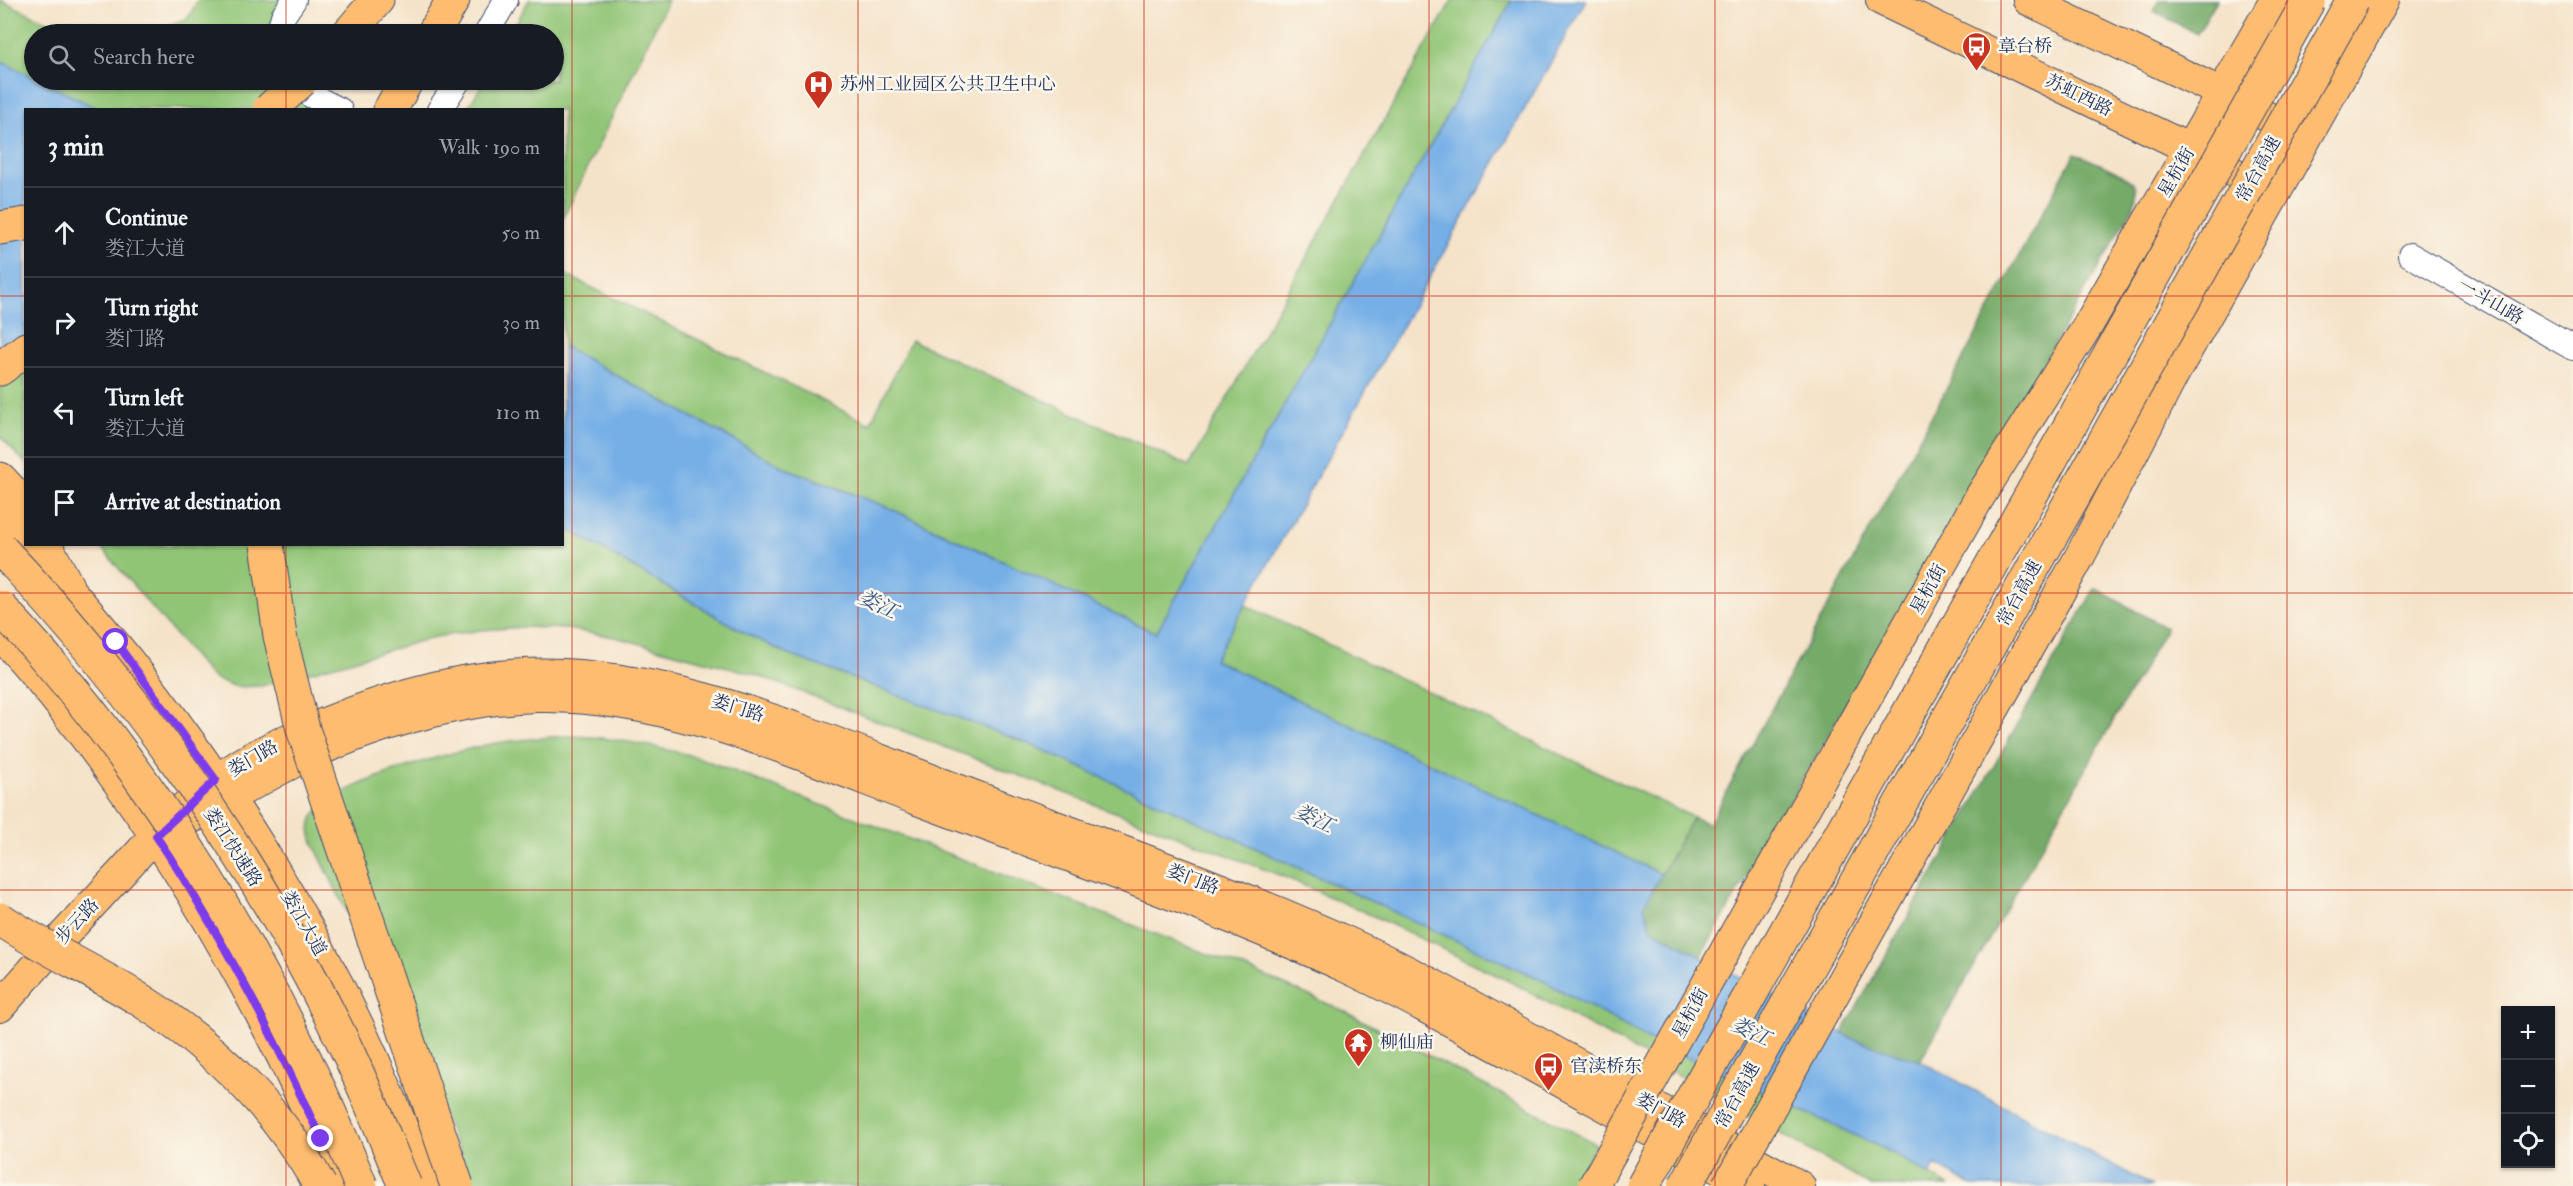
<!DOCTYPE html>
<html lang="en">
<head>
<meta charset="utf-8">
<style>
  body { margin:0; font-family:"IM FELL Double Pica","Noto Serif SC",serif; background:#242831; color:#f1f3f6 }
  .controls { position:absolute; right:18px; bottom:18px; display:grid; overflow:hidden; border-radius:0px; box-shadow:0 2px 4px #0004 }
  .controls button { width:54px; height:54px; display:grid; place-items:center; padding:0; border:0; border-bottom:2px solid #363941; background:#171b24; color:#f1f3f6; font:30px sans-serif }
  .stop { position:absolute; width:18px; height:18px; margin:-14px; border:4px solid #7c3aed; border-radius:50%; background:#fff }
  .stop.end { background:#7c3aed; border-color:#fff; box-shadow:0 2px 6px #0008 }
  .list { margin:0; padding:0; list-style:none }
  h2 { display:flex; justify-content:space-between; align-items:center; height:78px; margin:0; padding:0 24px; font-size:26px }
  h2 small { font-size:20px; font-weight:400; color:#9ea1a6 }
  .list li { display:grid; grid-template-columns:39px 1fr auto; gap:18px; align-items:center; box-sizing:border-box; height:90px; padding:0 24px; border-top:2px solid #363941 }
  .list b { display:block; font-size:22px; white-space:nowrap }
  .list p { margin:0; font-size:20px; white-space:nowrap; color:#9ea1a6 }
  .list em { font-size:20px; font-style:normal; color:#9ea1a6 }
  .icon { flex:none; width:33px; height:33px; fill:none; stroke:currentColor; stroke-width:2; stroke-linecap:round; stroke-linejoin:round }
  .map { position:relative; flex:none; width:2573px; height:1186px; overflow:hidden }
  .search { position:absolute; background:#171b24; box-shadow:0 2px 4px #0004; left:24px; top:24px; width:540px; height:66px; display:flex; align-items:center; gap:15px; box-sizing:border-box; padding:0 21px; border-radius:33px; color:#9ea1a6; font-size:22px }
  .panel { position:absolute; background:#171b24; box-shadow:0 2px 4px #0004; left:24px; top:108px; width:540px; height:438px; border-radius:0px }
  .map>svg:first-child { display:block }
  .green { fill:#91c576; stroke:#567a6a; stroke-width:1.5 }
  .forest { fill:#74aa67; stroke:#486c62; stroke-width:1.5 }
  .water { fill:#75afe6; stroke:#486fa2; stroke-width:1.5 }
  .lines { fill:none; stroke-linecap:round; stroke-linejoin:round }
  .minor-casing { stroke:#3c4a6e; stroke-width:26 }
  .major-casing { stroke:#3c4a6e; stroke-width:32 }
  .highway-casing { stroke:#3c4a6e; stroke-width:35 }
  .minor { stroke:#fff; stroke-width:24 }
  .major { stroke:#febc70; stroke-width:30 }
  .highway { stroke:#febc70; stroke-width:33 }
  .major-bridge-casing { stroke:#3c4a6e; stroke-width:32; stroke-linecap:butt }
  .highway-bridge-casing { stroke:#3c4a6e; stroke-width:35; stroke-linecap:butt }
  .major-bridge { stroke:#febc70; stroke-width:30 }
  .highway-bridge { stroke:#febc70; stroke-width:33 }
  .route { stroke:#7c3aed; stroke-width:8 }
  .grid { fill:none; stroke:#c8321e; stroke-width:1.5; stroke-opacity:0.55 }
  .labels { text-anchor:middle; stroke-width:5; stroke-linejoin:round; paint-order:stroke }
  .poi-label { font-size:18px; fill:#1b2f5e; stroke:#fbf7ec; text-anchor:start }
  .street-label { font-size:18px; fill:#1b2f5e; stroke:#fbf7ec }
  .water-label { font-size:20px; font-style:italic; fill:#365587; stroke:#fbf7ec }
</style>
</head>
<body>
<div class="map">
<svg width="2573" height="1186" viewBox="0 0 2573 1186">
  <rect width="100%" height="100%" fill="#fbf7ec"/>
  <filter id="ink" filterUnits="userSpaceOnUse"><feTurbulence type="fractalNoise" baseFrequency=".0167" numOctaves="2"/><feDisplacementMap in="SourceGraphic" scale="12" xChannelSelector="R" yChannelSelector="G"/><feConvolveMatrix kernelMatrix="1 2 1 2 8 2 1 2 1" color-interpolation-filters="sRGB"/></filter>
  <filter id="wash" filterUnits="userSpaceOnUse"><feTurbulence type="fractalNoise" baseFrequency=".008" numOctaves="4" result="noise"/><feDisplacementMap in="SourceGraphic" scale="24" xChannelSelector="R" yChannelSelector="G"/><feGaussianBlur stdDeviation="1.35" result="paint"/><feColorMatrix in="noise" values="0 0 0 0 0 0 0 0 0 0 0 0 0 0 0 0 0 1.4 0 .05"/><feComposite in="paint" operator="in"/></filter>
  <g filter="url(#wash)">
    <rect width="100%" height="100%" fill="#f5e3c9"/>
    <path class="green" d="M 0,0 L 74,34 L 34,34 L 34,78 L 0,61 Z
      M 198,0 L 288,0 L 270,34 L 151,34 L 188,18 Z
      M 529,0 L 668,0 L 563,219 L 562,110 L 467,109 L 485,80 L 554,80 L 554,34 L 510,34 Z
      M 1452,0 L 1512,0 L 1156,633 L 887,507 L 785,468 L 563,346 L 562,273 L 870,424 L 911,340 L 1189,466 Z
      M 38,80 L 276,80 L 282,87 L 319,109 L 98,109 Z
      M 0,349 L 25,371 L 25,463 L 0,436 Z
      M 563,526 L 745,633 L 790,655 L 1032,745 L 1542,980 L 1652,1041 L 1889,1151 L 1949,1186 L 1871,1186 L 1647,1057 L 1511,982 L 1380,919 L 1287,878 L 754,674 L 615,637 L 567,629 L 524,627 L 481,630 L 435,637 L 261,686 L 237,687 L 215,679 L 206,671 L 99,545 L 562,544 Z
      M 1245,605 L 1693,817 L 1661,874 L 1214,660 Z
      M 564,736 C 610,736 653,746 697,757 L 1262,975 L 1344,1011 L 1596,1144 L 1573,1186 L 473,1186 L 464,1161 L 378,975 L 316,849 C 311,838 307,827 314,815 C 333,784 454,751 491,744 C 515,740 539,738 564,736 Z"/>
    <path class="forest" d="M 2159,0 L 2217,0 L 2197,34 L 2153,11 Z
      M 2075,153 C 2088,160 2129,174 2135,186 C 2138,192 2135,200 2134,206 L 1701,956 L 1651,929 L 1644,906 L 1693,817 L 1709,824 Z
      M 2095,588 L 2166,628 L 1920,1061 L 1855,1040 L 1842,1033 Z"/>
    <path class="water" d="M 1512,0 L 1586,0 L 1214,660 L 1661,874 L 1644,906 L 1651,929 L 1855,1040 L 1920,1061 L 2152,1186 L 1973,1186 L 1935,1165 L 1930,1175 L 1889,1151 L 1652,1041 L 1542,980 L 1032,745 L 790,655 L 745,633 L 563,526 L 563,346 L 785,468 L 887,507 L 1156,633 Z
      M 0,61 L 98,109 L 26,110 L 25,371 L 0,349 Z"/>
  </g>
  <g filter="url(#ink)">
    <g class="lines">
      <defs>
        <path id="minor" d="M 278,34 L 283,16 L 294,0
          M 486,34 L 506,0
          M 288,80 L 310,95 L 340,110
          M 439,110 L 459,80
          M 2410,255 L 2573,348"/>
        <path id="major" d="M 1881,0 L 2190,149 L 2272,193
          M 2028,0 L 2222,93 L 2304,136
          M 0,515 L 26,541
          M 28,544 C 200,729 341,948 425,1186
          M 0,635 C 43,681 82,732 119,784 C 209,910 281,1042 340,1186
          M 188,820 C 224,802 257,781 293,763 C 364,728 457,699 537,697 C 666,694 801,756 920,801 C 1063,855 1208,904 1347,968 C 1403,994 1457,1025 1512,1055 C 1591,1099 1671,1142 1750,1186
          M 1730,942 L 1979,498 L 2087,327 L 2275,0
          M 1832,998 L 2079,558 L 2173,376 L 2384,0
          M 0,1007 C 40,961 81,916 123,871 C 152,839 183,804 218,779 C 239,763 264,750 288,739 C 372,700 471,669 564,674 C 697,681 821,738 944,784 C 1080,836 1219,884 1352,944 C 1414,972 1472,1006 1532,1039 C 1621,1088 1711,1137 1800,1186"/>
        <path id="highway" d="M 348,34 L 377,0
          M 433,34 L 453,0
          M 390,110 L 407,80
          M 0,228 L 26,224
          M 0,369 L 26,349
          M 0,479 L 26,507
          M 45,544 L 67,586"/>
      </defs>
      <use href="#minor" class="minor-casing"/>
      <use href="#major" class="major-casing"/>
      <use href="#highway" class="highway-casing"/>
      <use href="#minor" class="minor"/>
      <use href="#major" class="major"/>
      <use href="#highway" class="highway"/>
      <defs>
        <path id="major-bridge" d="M 1593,1186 L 1730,942
          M 1727,1186 L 1832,998"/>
        <path id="highway-bridge" d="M 269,110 L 302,80
          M 267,544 L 280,636 L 303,729 L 457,1186
          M 0,548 C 139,695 257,862 344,1044 C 367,1091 385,1139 405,1186
          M 0,607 C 155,771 277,977 361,1186
          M 0,919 C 45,949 96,972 142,1001 C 216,1048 278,1109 320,1186
          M 1643,1186 L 2309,0
          M 1685,1186 L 2353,0"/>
      </defs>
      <use href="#major-bridge" class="major-bridge-casing"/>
      <use href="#highway-bridge" class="highway-bridge-casing"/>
      <use href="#major-bridge" class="major-bridge"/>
      <use href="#highway-bridge" class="highway-bridge"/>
    </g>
  </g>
  <g class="lines" filter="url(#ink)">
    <path class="route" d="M 116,642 L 216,780 L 156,836 C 220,932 273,1034 321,1139"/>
  </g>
  <path class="grid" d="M 286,0 L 286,34M 572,0 L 572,1186M 858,0 L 858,1186M 1144,0 L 1144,1186M 1429,0 L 1429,1186M 1715,0 L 1715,1186M 2001,0 L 2001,1186M 2287,0 L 2287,1186M 286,80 L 286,110M 0,296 L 26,296M 562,296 L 2573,296M 286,544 L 286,1186M 0,593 L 2573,593M 0,890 L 2573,890"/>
  <defs>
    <symbol id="bus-pin" viewBox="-11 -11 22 30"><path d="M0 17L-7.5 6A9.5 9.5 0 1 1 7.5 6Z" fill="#c8321e" stroke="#fbf7ec"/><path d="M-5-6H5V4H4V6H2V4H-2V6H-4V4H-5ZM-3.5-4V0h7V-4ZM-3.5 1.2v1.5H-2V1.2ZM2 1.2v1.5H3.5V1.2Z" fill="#fff"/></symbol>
    <symbol id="hospital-pin" viewBox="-11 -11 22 30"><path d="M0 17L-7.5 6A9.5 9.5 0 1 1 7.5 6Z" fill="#c8321e" stroke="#fbf7ec"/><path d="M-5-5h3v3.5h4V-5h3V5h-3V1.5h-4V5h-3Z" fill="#fff"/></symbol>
    <symbol id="temple-pin" viewBox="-11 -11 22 30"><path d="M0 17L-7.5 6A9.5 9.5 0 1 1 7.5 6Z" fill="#c8321e" stroke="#fbf7ec"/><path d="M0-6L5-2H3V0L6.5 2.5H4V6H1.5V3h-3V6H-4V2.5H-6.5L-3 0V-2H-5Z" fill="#fff"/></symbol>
  </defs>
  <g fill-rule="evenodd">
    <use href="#bus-pin" x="1960" y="30" width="33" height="45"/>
    <use href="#hospital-pin" x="802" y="68" width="33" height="45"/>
    <use href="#temple-pin" x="1342" y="1026" width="33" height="45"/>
    <use href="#bus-pin" x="1532" y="1050" width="33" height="45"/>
  </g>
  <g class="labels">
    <g class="poi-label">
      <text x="1998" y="52">章台桥</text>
      <text x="840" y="90">苏州工业园区公共卫生中心</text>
      <text x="1380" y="1048">柳仙庙</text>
      <text x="1570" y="1072">官渎桥东</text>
    </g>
    <g class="street-label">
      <text transform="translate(2079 95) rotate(26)" y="6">苏虹西路</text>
      <text transform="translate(2258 169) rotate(-61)" y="6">常台高速</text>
      <text transform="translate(2176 172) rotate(-60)" y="6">星杭街</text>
      <text transform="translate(2491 301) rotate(30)" y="6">一斗山路</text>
      <text transform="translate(1928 589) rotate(-61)" y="6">星杭街</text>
      <text transform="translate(2019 593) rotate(-61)" y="6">常台高速</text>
      <text transform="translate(738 708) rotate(17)" y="6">娄门路</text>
      <text transform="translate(253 758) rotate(-30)" y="6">娄门路</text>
      <text transform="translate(233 847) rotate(57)" y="6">娄江快速路</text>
      <text transform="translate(1193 879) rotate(21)" y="6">娄门路</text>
      <text transform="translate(77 921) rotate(-47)" y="6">步云路</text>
      <text transform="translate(304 923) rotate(60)" y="6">娄江大道</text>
      <text transform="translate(1690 1013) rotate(-61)" y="6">星杭街</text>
      <text transform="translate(1737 1095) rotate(-61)" y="6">常台高速</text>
      <text transform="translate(1661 1110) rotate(29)" y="6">娄门路</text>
    </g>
    <g class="water-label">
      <text transform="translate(878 604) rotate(26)" y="7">娄江</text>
      <text transform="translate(1314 818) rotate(26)" y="7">娄江</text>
      <text transform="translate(1751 1031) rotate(26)" y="7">娄江</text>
    </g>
  </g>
</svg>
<div class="controls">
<button>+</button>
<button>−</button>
<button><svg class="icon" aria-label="locate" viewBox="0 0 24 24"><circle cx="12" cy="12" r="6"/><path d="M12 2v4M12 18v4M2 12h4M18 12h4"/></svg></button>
</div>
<div class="stop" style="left:116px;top:642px"></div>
<div class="stop end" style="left:321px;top:1139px"></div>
<div class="search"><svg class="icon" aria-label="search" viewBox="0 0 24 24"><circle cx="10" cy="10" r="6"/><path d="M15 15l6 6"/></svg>Search here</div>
<section class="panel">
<h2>3 min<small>Walk · 190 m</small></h2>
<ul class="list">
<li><svg class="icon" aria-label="ahead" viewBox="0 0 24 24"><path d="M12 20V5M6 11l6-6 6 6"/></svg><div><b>Continue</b><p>娄江大道</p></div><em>50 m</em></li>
<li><svg class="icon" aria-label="right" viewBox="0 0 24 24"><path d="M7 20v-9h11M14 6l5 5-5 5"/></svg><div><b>Turn right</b><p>娄门路</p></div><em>30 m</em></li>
<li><svg class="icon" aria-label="left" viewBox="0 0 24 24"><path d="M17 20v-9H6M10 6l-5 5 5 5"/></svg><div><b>Turn left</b><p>娄江大道</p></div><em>110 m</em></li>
<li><svg class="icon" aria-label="arrive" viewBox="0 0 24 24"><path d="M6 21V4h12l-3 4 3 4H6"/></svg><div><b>Arrive at destination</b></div></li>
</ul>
</section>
</div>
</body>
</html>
